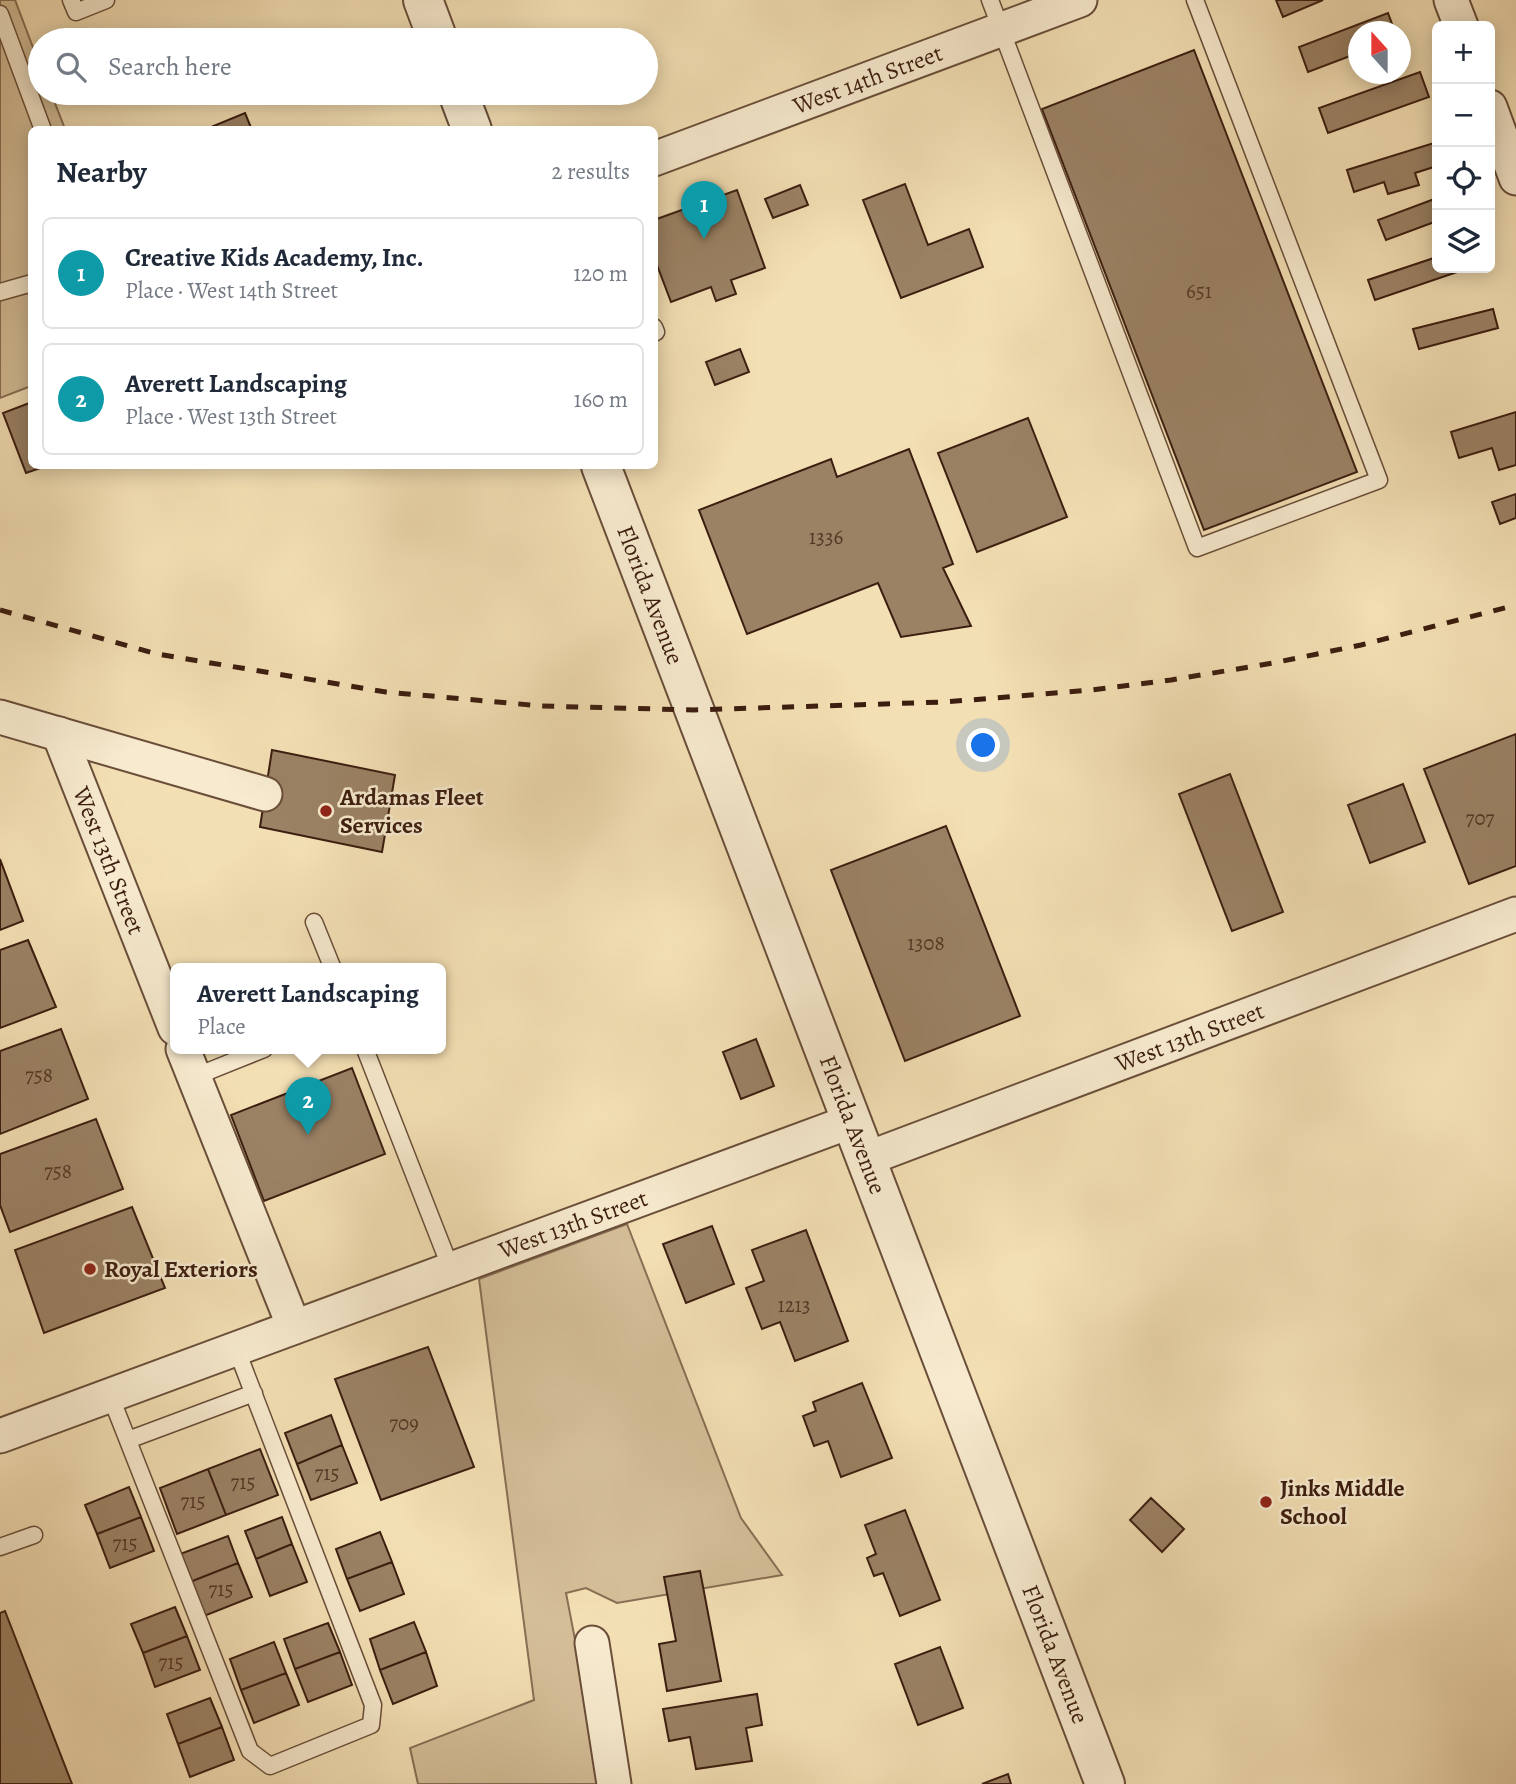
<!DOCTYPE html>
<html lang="en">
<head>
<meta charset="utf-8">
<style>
  body { margin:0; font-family:Alegreya,serif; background:#f2f2f3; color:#1f2937 }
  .controls { position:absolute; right:21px; top:21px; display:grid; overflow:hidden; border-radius:10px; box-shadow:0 4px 18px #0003 }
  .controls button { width:63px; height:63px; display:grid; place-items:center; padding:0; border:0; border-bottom:2px solid #e0e1e3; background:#fff; color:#1f2937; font:35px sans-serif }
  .compass { position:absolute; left:1348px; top:21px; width:63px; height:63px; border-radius:50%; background:#fff; box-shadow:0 4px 18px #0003; rotate:339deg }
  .you { position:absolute; left:984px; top:746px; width:24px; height:24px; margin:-18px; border:5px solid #fff; border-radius:50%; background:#1a73e8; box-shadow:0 0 0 10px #1a73e833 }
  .badge { display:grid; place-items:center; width:46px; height:46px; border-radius:50%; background:#8f2418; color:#fff; font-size:23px; font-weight:700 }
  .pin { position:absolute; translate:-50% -58px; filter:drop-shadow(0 2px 4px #0008) }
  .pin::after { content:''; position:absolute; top:37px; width:24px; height:21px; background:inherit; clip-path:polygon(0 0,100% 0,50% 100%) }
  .popup { position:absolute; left:170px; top:963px; width:276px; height:91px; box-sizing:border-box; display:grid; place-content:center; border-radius:10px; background:#fff; filter:drop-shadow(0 2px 5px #0005); font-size:23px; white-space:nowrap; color:#747a83 }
  .popup b { font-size:26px; color:#1f2937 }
  .popup::after { content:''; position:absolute; left:50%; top:100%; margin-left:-14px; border:14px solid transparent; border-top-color:#fff }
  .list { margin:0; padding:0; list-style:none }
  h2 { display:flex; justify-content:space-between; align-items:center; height:91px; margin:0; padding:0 28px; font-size:30px }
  h2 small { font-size:23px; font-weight:400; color:#747a83 }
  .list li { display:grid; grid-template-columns:46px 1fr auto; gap:21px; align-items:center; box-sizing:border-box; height:112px; margin:0 14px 14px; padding:0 14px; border:2px solid #e0e1e3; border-radius:10px }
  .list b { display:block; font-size:26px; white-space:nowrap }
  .list p { margin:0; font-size:23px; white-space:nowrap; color:#747a83 }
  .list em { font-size:23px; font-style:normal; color:#747a83 }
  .icon { flex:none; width:38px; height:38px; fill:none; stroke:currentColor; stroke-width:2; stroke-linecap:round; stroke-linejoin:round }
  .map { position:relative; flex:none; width:1516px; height:1784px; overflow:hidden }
  .search { position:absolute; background:#fff; box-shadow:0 4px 18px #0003; left:28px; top:28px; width:630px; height:77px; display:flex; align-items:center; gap:18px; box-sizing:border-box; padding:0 24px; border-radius:38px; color:#747a83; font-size:26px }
  .panel { position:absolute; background:#fff; box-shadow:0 4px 18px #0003; left:28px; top:126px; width:630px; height:343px; border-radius:10px }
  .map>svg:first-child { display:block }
  .green { fill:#d4be98; stroke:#886e54; stroke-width:2 }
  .building { fill:#9b8265; stroke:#3c1e10; stroke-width:2 }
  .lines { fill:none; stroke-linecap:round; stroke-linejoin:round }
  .service-casing { stroke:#6a4e39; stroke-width:19 }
  .minor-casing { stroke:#6a4e39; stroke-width:37 }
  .tertiary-casing { stroke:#6a4e39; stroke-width:42 }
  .service { stroke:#f7eace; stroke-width:16 }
  .minor { stroke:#f7eace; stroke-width:33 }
  .tertiary { stroke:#f7eace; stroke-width:38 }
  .rail { stroke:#3c1e10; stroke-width:5; stroke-dasharray:12 12; stroke-linecap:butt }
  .poi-dot { fill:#8f2418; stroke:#f7eace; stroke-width:2.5 }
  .labels { text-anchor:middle; stroke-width:5; stroke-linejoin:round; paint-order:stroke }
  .number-label { font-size:21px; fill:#543725 }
  .street-label { font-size:24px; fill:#3c1e10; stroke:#f7eace }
  .poi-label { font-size:24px; font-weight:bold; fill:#3c1e10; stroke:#f7eace; text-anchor:start }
</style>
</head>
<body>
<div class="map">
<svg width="1516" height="1784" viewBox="0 0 1516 1784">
  <rect width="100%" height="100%" fill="#f3dfb4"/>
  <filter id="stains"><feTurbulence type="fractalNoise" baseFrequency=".00286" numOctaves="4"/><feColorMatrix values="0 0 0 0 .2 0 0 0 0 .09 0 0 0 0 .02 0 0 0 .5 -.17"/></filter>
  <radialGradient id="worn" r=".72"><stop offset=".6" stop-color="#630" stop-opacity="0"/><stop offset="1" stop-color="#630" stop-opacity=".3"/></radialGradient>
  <path class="green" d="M 0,0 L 15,0 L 40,66 L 40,93 L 51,93 L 65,129 L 32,130 L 31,386 L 0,398 Z
    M 627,1224 L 741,1518 L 782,1575 L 617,1603 L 586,1588 L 566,1593 L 603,1784 L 418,1784 L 410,1748 L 534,1700 L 479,1279 Z"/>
  <path class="building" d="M 1276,0 L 1323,0 L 1283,17 Z
    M 1388,13 L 1395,32 L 1358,32 L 1358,53 L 1308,72 L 1299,47 Z
    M 1194,50 L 1357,472 L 1204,530 L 1042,109 Z
    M 1420,72 L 1429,97 L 1328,133 L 1319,108 Z
    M 245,113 L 252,130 L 204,130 Z
    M 1437,142 L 1437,166 L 1415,173 L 1419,185 L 1388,194 L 1384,182 L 1354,192 L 1347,170 Z
    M 905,184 L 928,245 L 969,229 L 983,267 L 901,298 L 863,200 Z
    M 800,185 L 808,205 L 773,218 L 765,199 Z
    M 737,190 L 765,268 L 731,280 L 736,294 L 716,301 L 711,287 L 671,302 L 654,257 L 654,220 Z
    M 1437,198 L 1437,221 L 1386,240 L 1378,220 Z
    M 1437,257 L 1437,268 L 1463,268 L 1463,270 L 1375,300 L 1368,280 Z
    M 1493,309 L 1498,328 L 1419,349 L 1413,329 Z
    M 740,349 L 749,372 L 715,385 L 706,362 Z
    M 32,402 L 32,466 L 46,466 L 26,473 L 3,413 Z
    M 1516,412 L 1516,465 L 1499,470 L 1492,448 L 1459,458 L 1451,432 Z
    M 1028,418 L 1067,517 L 977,552 L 938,453 Z
    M 909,449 L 953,564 L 943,568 L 971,626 L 901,637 L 878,583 L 747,634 L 699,510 L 831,459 L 837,477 Z
    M 1516,494 L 1516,518 L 1500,524 L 1492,502 Z
    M 1516,734 L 1516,866 L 1469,884 L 1424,769 Z
    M 272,750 L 395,775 L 382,852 L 260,827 Z
    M 1230,774 L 1283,912 L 1232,931 L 1179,794 Z
    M 1403,784 L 1425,842 L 1370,863 L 1348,805 Z
    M 946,826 L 1020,1016 L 905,1061 L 831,870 Z
    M 0,859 L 23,921 L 0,930 Z
    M 28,940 L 56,1007 L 0,1028 L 0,950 Z
    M 61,1029 L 88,1099 L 0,1134 L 0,1051 Z
    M 756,1039 L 774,1086 L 741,1099 L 723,1052 Z
    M 352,1068 L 385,1154 L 264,1201 L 231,1115 Z
    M 96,1119 L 123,1189 L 10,1232 L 0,1205 L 0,1154 Z
    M 132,1207 L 165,1288 L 44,1333 L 15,1250 Z
    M 712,1226 L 734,1284 L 686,1303 L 663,1244 Z
    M 806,1230 L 848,1341 L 795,1361 L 780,1322 L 762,1329 L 746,1288 L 764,1281 L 752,1250 Z
    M 428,1347 L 474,1467 L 381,1500 L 335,1379 Z
    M 862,1383 L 892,1458 L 841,1477 L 828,1441 L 814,1446 L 803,1416 L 816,1411 L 813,1402 Z
    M 331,1415 L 342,1445 L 297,1464 L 285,1433 Z
    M 342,1445 L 357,1483 L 311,1500 L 297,1464 Z
    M 260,1449 L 278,1495 L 226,1515 L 208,1469 Z
    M 208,1469 L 226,1515 L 177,1534 L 160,1488 Z
    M 129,1487 L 141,1517 L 97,1534 L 85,1505 Z
    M 1151,1498 L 1184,1529 L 1162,1552 L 1130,1520 Z
    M 905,1510 L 940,1600 L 900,1616 L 883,1573 L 874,1576 L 867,1558 L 876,1554 L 865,1525 Z
    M 141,1517 L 154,1551 L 110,1568 L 97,1534 Z
    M 282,1517 L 292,1544 L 256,1559 L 245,1531 Z
    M 380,1532 L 392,1562 L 347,1579 L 336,1549 Z
    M 228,1536 L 238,1563 L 190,1582 L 180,1554 Z
    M 292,1544 L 307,1582 L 270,1596 L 256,1559 Z
    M 392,1562 L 404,1594 L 360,1611 L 347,1579 Z
    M 238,1563 L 252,1597 L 204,1616 L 190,1582 Z
    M 700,1571 L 721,1681 L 667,1691 L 659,1644 L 676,1641 L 664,1577 Z
    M 175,1607 L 187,1636 L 143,1653 L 131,1624 Z
    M 5,1611 L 72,1784 L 0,1784 L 0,1613 Z
    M 414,1622 L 426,1652 L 380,1670 L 370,1639 Z
    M 328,1623 L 340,1652 L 295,1669 L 284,1639 Z
    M 187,1636 L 200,1670 L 155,1687 L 143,1653 Z
    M 274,1642 L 286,1673 L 241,1690 L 230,1659 Z
    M 940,1647 L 963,1708 L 918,1725 L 895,1664 Z
    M 340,1652 L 352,1685 L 308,1702 L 295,1669 Z
    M 426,1652 L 437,1686 L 393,1704 L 380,1670 Z
    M 286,1673 L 299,1705 L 254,1723 L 241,1690 Z
    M 757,1694 L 762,1725 L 746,1728 L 752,1761 L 696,1769 L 690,1737 L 669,1741 L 663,1709 Z
    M 210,1698 L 222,1727 L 178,1744 L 167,1714 Z
    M 222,1727 L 234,1760 L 190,1777 L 178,1744 Z
    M 1008,1774 L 1011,1784 L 982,1784 Z"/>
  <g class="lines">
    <defs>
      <path id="service" d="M 71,0 L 76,12 L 106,0
        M 990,0 L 1197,548 L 1379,480 L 1195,0
        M 0,14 L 43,130
        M 0,292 L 32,283
        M 654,327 L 656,332 L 654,333
        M 314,922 L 333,969
        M 365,1049 L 451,1269
        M 194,1077 L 264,1049
        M 110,1395 L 250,1751 L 270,1766 L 371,1725 L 373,1705 L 236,1348
        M 128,1440 L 254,1393
        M 0,1547 L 34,1535"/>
      <g id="minor">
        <path d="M 1451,0 L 1461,26"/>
        <path d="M 1490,107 L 1516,178"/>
        <path id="s1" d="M 654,159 L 1080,0"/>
        <path d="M 0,717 L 265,794"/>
        <path id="s2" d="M 59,734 L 175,1028"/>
        <path d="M 183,1049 L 294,1327"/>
        <path id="s3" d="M 866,1159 L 1516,914"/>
        <path id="s4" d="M 0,1436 L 852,1121"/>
        <path d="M 592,1643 L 614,1784"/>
      </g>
      <g id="tertiary">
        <path d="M 423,0 L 438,40"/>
        <path d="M 458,93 L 472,130"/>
        <path id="s5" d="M 601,466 L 1105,1784"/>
      </g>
    </defs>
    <use href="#service" class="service-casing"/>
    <use href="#minor" class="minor-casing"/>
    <use href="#tertiary" class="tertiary-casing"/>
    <use href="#service" class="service"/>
    <use href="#minor" class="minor"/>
    <use href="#tertiary" class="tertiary"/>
    <path class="rail" d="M 0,610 L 157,654 L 386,692 L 542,706 L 694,710 L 945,702 L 1092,690 L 1171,680 L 1273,663 L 1361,645 L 1516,605"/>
  </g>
  <g class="poi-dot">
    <circle cx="326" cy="811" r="7"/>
    <circle cx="90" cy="1269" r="7"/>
    <circle cx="1266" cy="1502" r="7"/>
  </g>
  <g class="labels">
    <g class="number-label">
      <text x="1199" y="298">651</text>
      <text x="826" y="544">1336</text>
      <text x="1480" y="825">707</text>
      <text x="926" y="950">1308</text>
      <text x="39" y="1082">758</text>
      <text x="58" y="1178">758</text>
      <text x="794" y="1312">1213</text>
      <text x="404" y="1430">709</text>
      <text x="327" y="1480">715</text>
      <text x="243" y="1489">715</text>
      <text x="193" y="1508">715</text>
      <text x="125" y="1550">715</text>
      <text x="221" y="1596">715</text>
      <text x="171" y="1669">715</text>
    </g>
    <g class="street-label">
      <text dy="8" stroke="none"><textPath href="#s1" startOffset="228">West 14th Street</textPath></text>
      <text dy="8" stroke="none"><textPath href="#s5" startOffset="138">Florida Avenue</textPath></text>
      <text dy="8" stroke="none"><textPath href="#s2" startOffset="136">West 13th Street</textPath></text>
      <text dy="8" stroke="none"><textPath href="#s3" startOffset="346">West 13th Street</textPath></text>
      <text dy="8" stroke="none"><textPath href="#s5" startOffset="705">Florida Avenue</textPath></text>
      <text dy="8" stroke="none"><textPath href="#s4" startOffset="611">West 13th Street</textPath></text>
      <text dy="8" stroke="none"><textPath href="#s5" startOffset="1272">Florida Avenue</textPath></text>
    </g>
    <g class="poi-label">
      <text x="340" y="805">Ardamas Fleet<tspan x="340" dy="28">Services</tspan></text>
      <text x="104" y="1277">Royal Exteriors</text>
      <text x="1280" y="1496">Jinks Middle<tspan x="1280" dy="28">School</tspan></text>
    </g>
  </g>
  <rect width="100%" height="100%" filter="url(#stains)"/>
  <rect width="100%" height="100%" fill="url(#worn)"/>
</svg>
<div class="controls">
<button>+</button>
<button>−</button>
<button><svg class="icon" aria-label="locate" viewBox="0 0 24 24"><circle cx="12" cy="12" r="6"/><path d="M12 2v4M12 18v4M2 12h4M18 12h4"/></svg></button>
<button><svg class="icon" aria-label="layers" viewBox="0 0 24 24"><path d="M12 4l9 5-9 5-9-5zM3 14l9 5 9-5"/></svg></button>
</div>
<svg class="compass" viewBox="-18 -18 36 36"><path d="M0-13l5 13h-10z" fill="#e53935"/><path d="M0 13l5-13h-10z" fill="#747a83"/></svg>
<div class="you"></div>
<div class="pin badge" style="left:704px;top:239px;background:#0f9aa8">1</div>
<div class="pin badge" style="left:308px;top:1135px;background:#0f9aa8">2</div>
<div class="popup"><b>Averett Landscaping</b>Place</div>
<div class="search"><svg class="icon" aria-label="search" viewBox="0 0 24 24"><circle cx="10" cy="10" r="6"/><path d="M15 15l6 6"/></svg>Search here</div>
<section class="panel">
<h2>Nearby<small>2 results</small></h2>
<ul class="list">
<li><span class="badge" style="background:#0f9aa8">1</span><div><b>Creative Kids Academy, Inc.</b><p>Place · West 14th Street</p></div><em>120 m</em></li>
<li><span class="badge" style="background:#0f9aa8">2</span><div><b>Averett Landscaping</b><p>Place · West 13th Street</p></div><em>160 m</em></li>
</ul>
</section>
</div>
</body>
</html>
